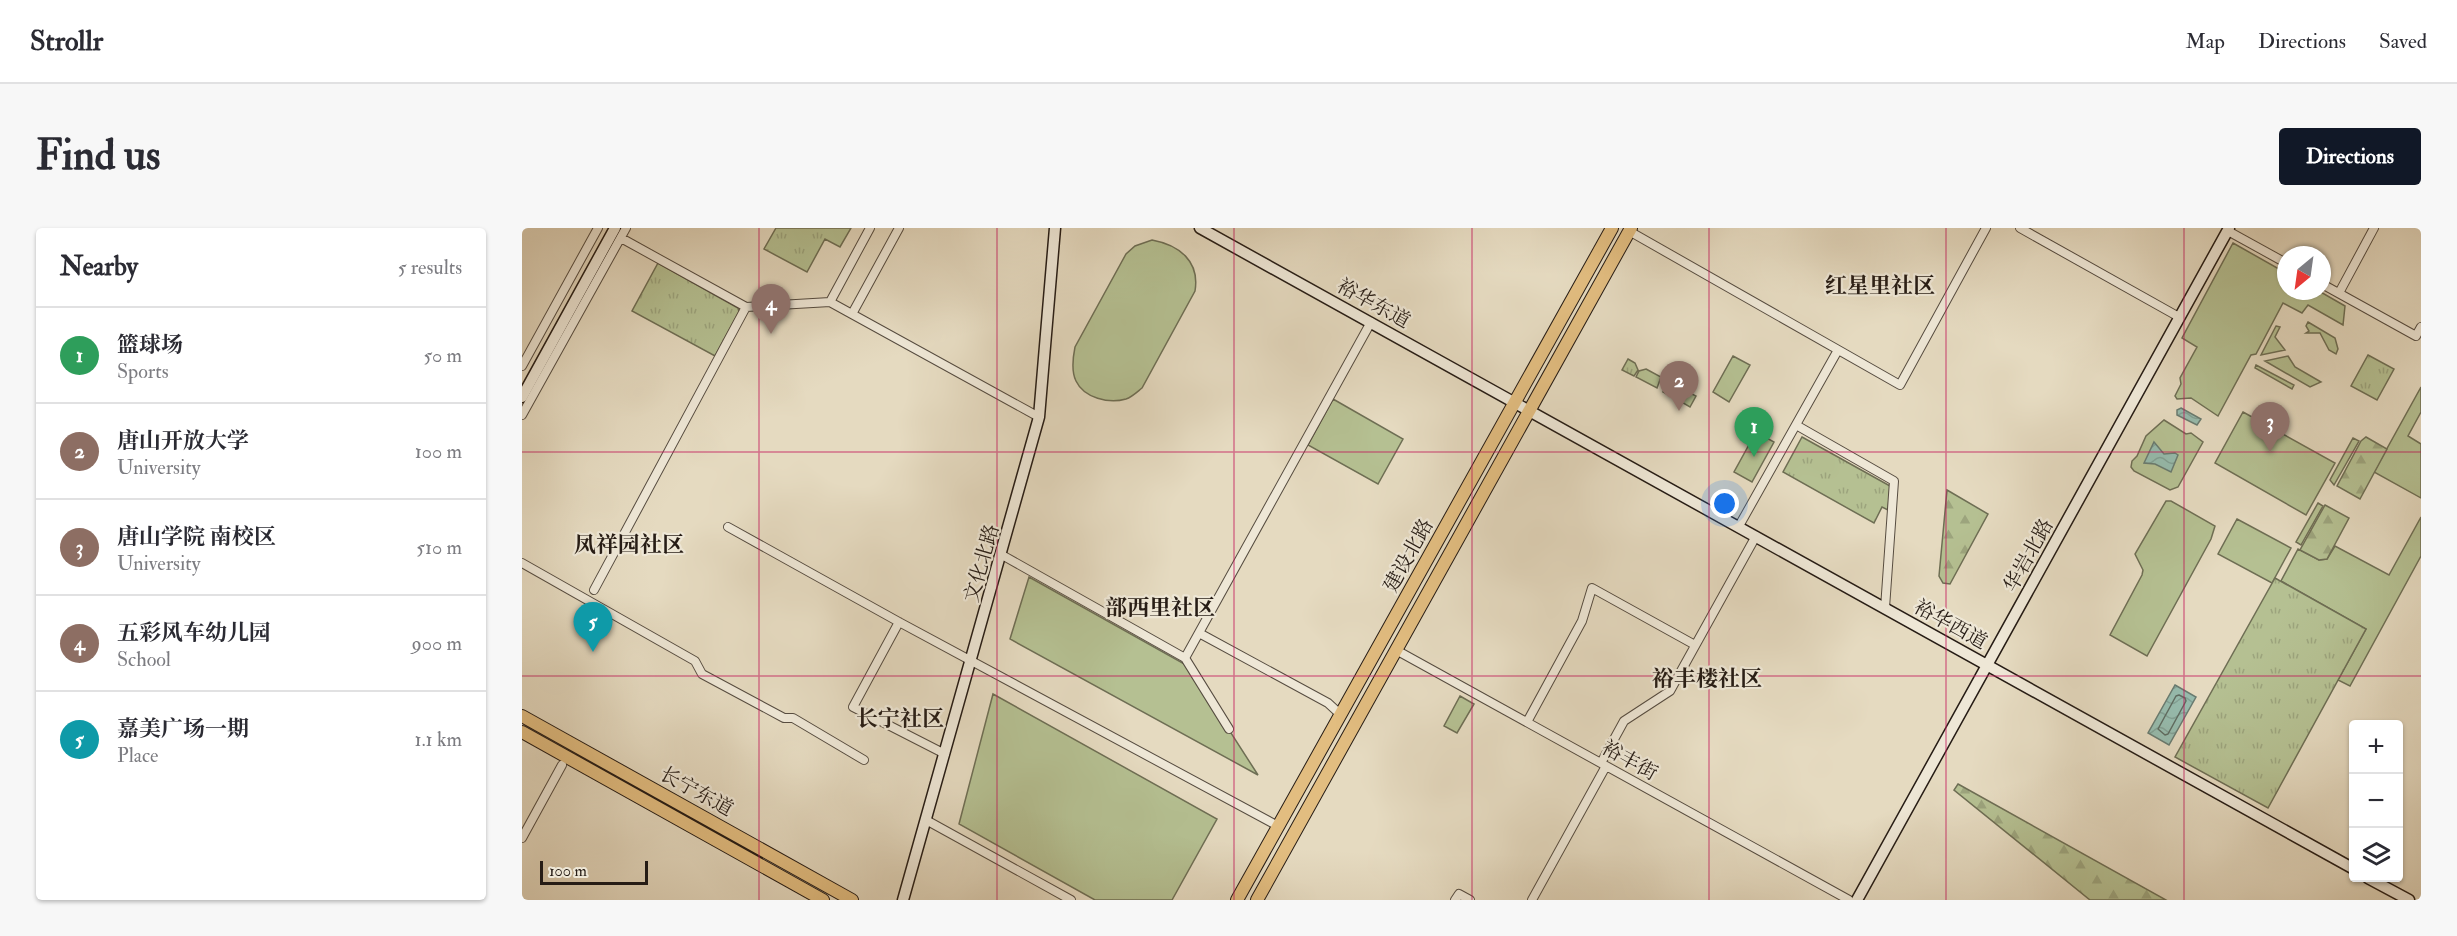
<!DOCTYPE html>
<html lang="en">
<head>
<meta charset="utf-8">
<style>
  body { margin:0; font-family:"IM FELL Double Pica","Noto Serif SC",serif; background:#f7f7f7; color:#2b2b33 }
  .controls { position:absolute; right:18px; bottom:18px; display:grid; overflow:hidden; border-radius:6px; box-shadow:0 2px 4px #0004 }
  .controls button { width:54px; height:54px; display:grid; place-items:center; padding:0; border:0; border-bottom:2px solid #e1e1e2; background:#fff; color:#2b2b33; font:30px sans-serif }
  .compass { position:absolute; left:1755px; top:18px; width:54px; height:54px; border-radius:50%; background:#fff; box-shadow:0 2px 4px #0004; rotate:209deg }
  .scale { position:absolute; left:18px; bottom:15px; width:108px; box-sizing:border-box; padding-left:6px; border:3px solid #261c15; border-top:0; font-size:16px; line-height:21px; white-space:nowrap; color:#261c15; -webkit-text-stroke:4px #eee7d6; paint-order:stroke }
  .you { position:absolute; left:1203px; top:276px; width:21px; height:21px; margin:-15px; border:4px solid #fff; border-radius:50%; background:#1a73e8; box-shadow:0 0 0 9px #1a73e833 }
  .badge { display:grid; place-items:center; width:39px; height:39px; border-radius:50%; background:#111827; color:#fff; font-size:20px; font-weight:700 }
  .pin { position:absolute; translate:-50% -50px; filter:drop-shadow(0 2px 3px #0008) }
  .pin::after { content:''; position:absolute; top:32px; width:21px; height:18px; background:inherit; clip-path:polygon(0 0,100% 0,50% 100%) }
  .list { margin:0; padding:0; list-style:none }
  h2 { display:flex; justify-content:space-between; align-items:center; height:78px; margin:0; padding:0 24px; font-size:26px }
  h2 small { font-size:20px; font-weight:400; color:#7c7c81 }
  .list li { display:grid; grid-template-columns:39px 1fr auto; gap:18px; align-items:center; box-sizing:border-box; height:96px; padding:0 24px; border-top:2px solid #e1e1e2 }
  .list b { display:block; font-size:22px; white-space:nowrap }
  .list p { margin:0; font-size:20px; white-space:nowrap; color:#7c7c81 }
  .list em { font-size:20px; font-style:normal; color:#7c7c81 }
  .icon { flex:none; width:33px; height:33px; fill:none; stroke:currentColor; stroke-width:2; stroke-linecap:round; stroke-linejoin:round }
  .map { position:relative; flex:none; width:1899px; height:672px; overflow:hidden; border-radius:6px }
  header { display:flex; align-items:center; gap:36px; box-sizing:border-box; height:84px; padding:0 30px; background:#fff; border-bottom:2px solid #e1e1e2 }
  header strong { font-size:28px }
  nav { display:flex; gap:33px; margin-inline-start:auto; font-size:21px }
  .intro { display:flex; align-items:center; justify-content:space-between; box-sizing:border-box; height:144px; padding:0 36px }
  h1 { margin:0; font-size:42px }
  .button { padding:15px 27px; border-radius:6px; background:#111827; color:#fff; font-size:21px; font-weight:700 }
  main { display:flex; gap:36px; padding:0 36px }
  aside { flex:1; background:#fff; border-radius:6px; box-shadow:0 2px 4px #0004 }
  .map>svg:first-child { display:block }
  .green { fill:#b5c092; stroke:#6e6e54; stroke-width:1.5 }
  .forest { fill:url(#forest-firs); stroke:#6e6e54; stroke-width:1.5 }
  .park { fill:url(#park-tufts); stroke:#6e6e54; stroke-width:1.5 }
  .water { fill:url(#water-waves); stroke:#697b70; stroke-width:1.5 }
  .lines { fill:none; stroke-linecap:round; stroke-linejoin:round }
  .shore { stroke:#5e6c61; stroke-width:1.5 }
  .street-casing { stroke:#564c40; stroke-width:10 }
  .secondary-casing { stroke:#261c15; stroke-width:13 }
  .primary-casing { stroke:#261c15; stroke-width:14 }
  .street { stroke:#eee7d6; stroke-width:8 }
  .secondary { stroke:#eee7d6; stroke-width:10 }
  .primary { stroke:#e2bd80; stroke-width:12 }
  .grid { fill:none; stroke:#c2185b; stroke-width:1.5; stroke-opacity:0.55 }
  .labels { text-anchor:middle; stroke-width:4.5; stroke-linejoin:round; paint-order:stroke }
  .street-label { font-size:20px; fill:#261c15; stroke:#eee7d6 }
  .quarter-label { font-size:22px; font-weight:bold; fill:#261c15; stroke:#eee7d6 }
</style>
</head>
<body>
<header>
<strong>Strollr</strong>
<nav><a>Map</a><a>Directions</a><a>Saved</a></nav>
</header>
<div class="intro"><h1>Find us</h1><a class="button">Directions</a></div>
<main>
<aside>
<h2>Nearby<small>5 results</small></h2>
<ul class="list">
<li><span class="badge" style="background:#2e9e5b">1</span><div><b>篮球场</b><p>Sports</p></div><em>50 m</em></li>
<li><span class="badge" style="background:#8d6e63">2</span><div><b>唐山开放大学</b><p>University</p></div><em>100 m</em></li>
<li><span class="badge" style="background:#8d6e63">3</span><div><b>唐山学院 南校区</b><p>University</p></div><em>510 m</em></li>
<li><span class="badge" style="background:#8d6e63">4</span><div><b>五彩风车幼儿园</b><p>School</p></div><em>900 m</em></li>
<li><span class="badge" style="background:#0f9aa8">5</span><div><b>嘉美广场一期</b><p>Place</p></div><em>1.1 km</em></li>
</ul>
</aside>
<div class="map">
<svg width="1899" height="672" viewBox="0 0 1899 672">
  <defs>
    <pattern id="forest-firs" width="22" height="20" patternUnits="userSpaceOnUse" patternTransform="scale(1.5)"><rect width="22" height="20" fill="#b5c092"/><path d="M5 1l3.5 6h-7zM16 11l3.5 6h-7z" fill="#9ca47d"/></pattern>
    <pattern id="park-tufts" width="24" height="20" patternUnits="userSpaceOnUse" patternTransform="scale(1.5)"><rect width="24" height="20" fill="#b5c092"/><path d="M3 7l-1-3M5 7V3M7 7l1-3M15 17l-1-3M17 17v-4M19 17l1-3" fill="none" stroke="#9ca47d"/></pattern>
    <pattern id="water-waves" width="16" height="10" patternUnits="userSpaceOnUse" patternTransform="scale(1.5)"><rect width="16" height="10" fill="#96bbad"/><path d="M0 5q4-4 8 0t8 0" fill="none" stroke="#81a094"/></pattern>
  </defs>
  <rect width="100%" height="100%" fill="#e5dac0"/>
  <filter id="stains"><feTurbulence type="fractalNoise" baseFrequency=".00333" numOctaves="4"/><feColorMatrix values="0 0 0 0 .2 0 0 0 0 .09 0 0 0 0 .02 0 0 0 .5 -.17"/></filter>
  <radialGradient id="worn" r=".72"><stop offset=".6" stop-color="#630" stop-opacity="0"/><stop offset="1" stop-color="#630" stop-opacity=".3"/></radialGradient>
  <path class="green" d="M 630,12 C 657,17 678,33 673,63 L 620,160 C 615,164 610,169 604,171 C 587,176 562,170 554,153 C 549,143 551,129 553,119 L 604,26 L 613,18 Z
    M 1711,15 L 1764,45 L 1764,63 L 1797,63 L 1823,78 L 1821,97 L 1786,77 L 1780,85 L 1761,75 L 1734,126 L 1729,127 L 1696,188 L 1669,170 L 1655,171 L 1653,168 L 1659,156 L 1658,150 L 1675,119 L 1660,110 Z
    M 1786,94 L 1813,110 L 1816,121 L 1814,126 L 1807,122 L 1798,105 L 1784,105 L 1787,103 L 1784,98 Z
    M 1754,98 L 1758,99 L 1753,109 L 1763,122 L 1739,127 Z
    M 1211,128 L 1228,137 L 1207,174 L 1191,164 Z
    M 1766,128 L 1773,139 L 1799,154 L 1788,159 L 1743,133 Z
    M 1734,137 L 1772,157 L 1770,161 L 1733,140 Z
    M 1899,159 L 1899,184 L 1886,208 L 1899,216 L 1899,270 L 1852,244 Z
    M 811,171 L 881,211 L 856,256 L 786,217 Z
    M 1721,184 L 1813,235 L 1784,287 L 1693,235 Z
    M 1642,192 L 1664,206 L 1669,205 L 1681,214 L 1656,259 L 1648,262 L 1612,243 L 1609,239 L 1610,233 L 1615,228 L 1624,208 Z
    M 1234,204 L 1252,214 L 1230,254 L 1212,244 Z
    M 1831,210 L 1837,213 L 1812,257 L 1808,252 Z
    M 1644,273 L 1649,273 L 1693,298 L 1689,311 L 1625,428 L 1588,407 L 1620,347 L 1621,342 L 1613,326 Z
    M 1796,275 L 1801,278 L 1779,317 L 1774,314 Z
    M 1899,289 L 1899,328 L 1828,458 L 1816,452 L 1844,401 L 1759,353 L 1776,321 L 1797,332 L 1805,331 L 1813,318 L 1867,347 Z
    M 1715,291 L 1769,320 L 1750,355 L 1696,326 Z
    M 507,349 L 666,438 L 736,547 L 488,411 Z
    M 471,466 L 695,591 L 650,672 L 573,672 L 437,596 Z
    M 938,468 L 952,476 L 935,505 L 922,498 Z"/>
  <path class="forest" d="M 1844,209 L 1865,221 L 1838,271 L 1815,258 L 1839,213 Z
    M 1425,262 L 1466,286 L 1428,356 L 1421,355 L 1417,348 Z
    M 1803,277 L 1827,290 L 1805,331 L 1797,332 L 1778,322 Z
    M 1436,556 L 1644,672 L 1568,672 L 1432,562 Z"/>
  <path class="park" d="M 254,0 L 329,0 L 318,19 L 303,11 L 285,44 L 242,21 Z
    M 136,35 L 216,80 L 217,84 L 193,128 L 110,83 Z
    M 1846,127 L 1872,141 L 1855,172 L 1829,158 Z
    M 1106,131 L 1113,135 L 1116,142 L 1112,148 L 1100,142 Z
    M 1124,141 L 1139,149 L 1135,160 L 1114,149 L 1117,143 Z
    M 1146,153 L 1155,158 L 1157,164 L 1154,171 L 1141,164 Z
    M 1166,164 L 1174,168 L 1168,179 L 1156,172 L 1159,166 Z
    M 1280,209 L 1368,258 L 1366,282 L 1360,279 L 1352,295 L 1261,244 Z
    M 1753,350 L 1844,401 L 1746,580 L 1653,529 Z"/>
  <path class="water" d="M 1659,180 L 1679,191 L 1675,197 L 1655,187 L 1655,182 Z
    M 1632,214 L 1642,226 L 1653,225 L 1656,227 L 1649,244 L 1633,236 L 1622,235 Z
    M 1653,457 L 1674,469 L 1647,517 L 1626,505 Z"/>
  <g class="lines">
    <path class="shore" d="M 1657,467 L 1663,470 L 1664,473 L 1646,506 L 1643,507 L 1636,501 L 1654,468 Z"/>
    <defs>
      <path id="street" d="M 1498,0 L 1657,89
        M 1107,3 L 1378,157 L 1464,0
        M 1706,3 L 1764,35
        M 99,10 L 224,79 L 308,74 L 517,189
        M 1800,56 L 1894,108 L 1899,99
        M 1817,65 L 1852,0
        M 308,74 L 348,0
        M 330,86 L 377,0
        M 0,138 L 76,0
        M 0,187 L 104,0
        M 1274,197 L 1372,253 L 1363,380
        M 1217,298 L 1316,122
        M 206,299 L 377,394 L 756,598
        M 480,327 L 663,430 L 849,94
        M 0,335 L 173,433 L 180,446 L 262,490 L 271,490 L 342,532
        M 72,362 L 224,79
        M 377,394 L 331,479 L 423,526
        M 677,405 L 806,475 L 819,487
        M 874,422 L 1327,672
        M 663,430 L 707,501
        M 1005,494 L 1060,393 L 1070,360 L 1173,417
        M 1079,535 L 1102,493 L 1148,463 L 1234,308
        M 404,592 L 549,672
        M 0,610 L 40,537
        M 933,672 L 937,666 L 948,672
        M 1010,672 L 1084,538"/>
      <path id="secondary" d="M 678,0 L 1832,641
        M 0,169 L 93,0
        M 1846,650 L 1887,672
        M 381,672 L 517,189 L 533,0
        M 1335,672 L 1707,0"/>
      <path id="primary" d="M 0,488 L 330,672
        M 0,504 L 301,672
        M 715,672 L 1090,0
        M 735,672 L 1109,0"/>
    </defs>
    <use href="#street" class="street-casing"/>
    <use href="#secondary" class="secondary-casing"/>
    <use href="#primary" class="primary-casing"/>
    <use href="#street" class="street"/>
    <use href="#secondary" class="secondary"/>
    <use href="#primary" class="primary"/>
  </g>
  <path class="grid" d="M 237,0 L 237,672M 475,0 L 475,672M 712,0 L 712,672M 950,0 L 950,672M 1187,0 L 1187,672M 1424,0 L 1424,672M 1662,0 L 1662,672M 0,224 L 1899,224M 0,448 L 1899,448"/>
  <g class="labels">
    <g class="street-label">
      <text transform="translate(852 75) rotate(29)" y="7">裕华东道</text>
      <text transform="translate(886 327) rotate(-61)" y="7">建设北路</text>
      <text transform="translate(1506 327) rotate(-61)" y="7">华岩北路</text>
      <text transform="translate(459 335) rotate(-74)" y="7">文化北路</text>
      <text transform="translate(1429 396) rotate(29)" y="7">裕华西道</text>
      <text transform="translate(1108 532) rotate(29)" y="7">裕丰街</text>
      <text transform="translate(175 563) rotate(29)" y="7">长宁东道</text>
    </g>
    <g class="quarter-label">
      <text x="1358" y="65">红星里社区</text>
      <text x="107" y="324">凤祥园社区</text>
      <text x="638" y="387">部西里社区</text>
      <text x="1185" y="458">裕丰楼社区</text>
      <text x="378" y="498">长宁社区</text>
    </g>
  </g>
  <rect width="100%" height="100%" filter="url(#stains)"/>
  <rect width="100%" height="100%" fill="url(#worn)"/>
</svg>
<div class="controls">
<button>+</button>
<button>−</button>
<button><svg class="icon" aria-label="layers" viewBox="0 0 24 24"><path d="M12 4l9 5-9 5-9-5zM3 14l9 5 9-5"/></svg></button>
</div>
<svg class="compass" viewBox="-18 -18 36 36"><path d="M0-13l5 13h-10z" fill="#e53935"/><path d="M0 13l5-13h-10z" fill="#7c7c81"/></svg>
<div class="scale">100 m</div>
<div class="you"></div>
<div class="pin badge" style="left:1232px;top:229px;background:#2e9e5b">1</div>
<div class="pin badge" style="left:1157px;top:183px;background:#8d6e63">2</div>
<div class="pin badge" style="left:1748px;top:224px;background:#8d6e63">3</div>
<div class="pin badge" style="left:249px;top:106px;background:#8d6e63">4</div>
<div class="pin badge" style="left:71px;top:424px;background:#0f9aa8">5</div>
</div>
</main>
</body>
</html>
